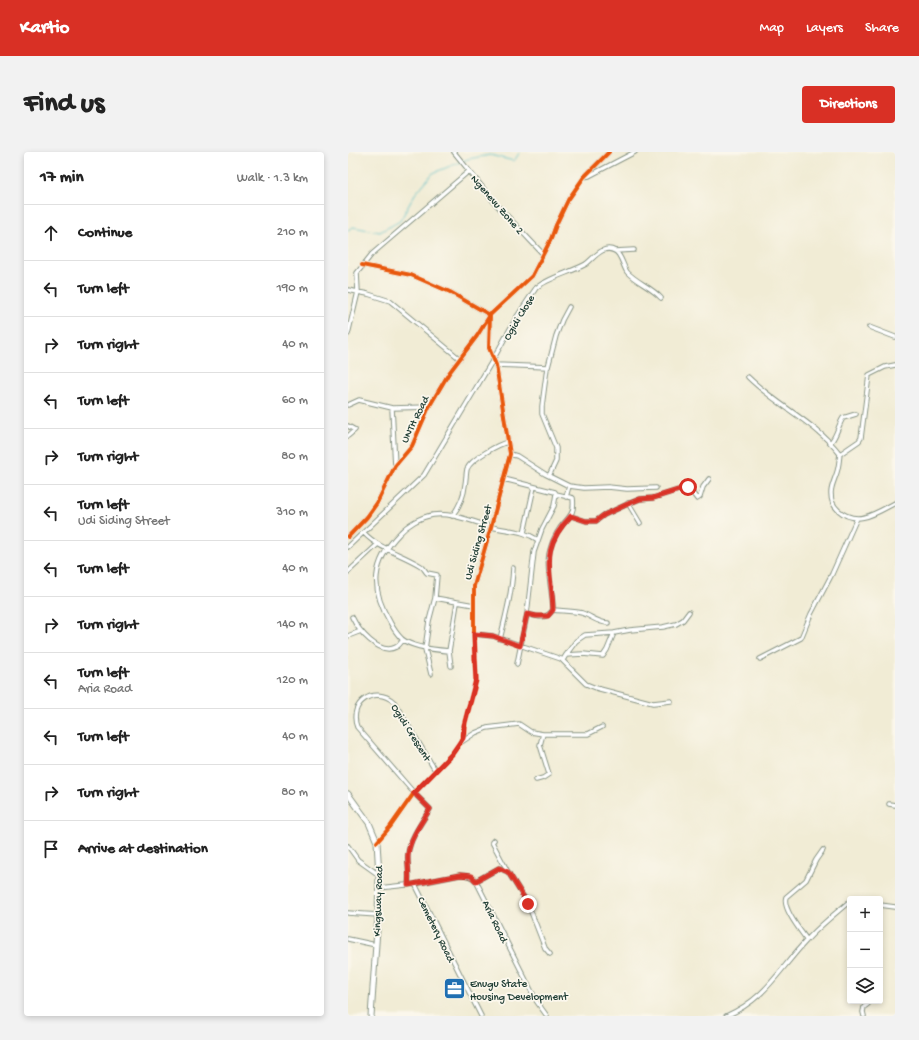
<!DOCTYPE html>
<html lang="en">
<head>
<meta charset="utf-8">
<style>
  body { margin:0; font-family:"Gochi Hand",sans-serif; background:#f2f2f2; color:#222 }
  .controls { position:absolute; right:12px; bottom:12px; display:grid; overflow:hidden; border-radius:4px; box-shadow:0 2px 6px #0003 }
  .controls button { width:36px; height:36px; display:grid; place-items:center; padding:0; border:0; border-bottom:1px solid #e0e0e0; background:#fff; color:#222; font:20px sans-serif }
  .stop { position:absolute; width:12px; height:12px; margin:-9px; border:3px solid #d93025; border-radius:50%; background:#fff }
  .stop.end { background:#d93025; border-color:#fff; box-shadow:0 1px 4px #0008 }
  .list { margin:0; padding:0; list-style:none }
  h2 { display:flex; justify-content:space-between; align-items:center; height:52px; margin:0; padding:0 16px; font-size:17px }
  h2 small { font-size:13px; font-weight:400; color:#767676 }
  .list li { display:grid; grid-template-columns:26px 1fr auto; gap:12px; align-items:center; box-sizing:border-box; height:56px; padding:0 16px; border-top:1px solid #e0e0e0 }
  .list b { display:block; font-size:15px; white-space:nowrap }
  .list p { margin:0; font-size:13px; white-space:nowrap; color:#767676 }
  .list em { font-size:13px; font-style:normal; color:#767676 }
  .icon { flex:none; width:22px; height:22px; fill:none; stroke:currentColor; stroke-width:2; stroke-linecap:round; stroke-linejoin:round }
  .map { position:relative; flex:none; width:547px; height:864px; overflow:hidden; border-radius:4px }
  header { display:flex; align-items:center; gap:24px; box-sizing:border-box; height:56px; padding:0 20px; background:#d93025; color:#fff }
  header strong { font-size:19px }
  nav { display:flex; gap:22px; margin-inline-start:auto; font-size:14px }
  .intro { display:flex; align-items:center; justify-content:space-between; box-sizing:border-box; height:96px; padding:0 24px }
  h1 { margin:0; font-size:28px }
  .button { padding:10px 18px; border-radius:4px; background:#d93025; color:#fff; font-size:14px; font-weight:700 }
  main { display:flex; gap:24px; padding:0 24px }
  aside { flex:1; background:#fff; border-radius:4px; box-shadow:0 2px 6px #0003 }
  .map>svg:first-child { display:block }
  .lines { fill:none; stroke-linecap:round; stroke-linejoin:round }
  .stream { stroke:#4ebcc5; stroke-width:1 }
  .minor-casing { stroke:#889484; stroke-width:5.5 }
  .primary-casing { stroke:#889484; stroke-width:7 }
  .minor { stroke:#fff; stroke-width:3.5 }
  .primary { stroke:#fff; stroke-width:5 }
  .cycleway-casing { stroke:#fbf7ec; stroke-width:6 }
  .cycleway { stroke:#e8590c; stroke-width:4 }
  .route { stroke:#d93025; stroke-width:5 }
  .labels { text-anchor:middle; stroke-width:3.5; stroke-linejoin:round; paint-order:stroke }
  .street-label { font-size:11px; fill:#1f3d34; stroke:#fbf7ec }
  .poi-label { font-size:11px; fill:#1f3d34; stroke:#fbf7ec; text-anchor:start }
</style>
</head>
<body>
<header>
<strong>Kartio</strong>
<nav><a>Map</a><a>Layers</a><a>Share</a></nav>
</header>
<div class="intro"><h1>Find us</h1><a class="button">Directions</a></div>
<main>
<aside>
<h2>17 min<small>Walk · 1.3 km</small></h2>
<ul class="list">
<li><svg class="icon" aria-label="ahead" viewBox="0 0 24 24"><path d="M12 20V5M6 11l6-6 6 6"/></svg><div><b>Continue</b></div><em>210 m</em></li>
<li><svg class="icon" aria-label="left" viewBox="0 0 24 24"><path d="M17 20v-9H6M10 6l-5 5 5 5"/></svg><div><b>Turn left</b></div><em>190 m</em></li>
<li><svg class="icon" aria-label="right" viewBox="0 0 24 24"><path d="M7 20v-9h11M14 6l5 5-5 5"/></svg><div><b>Turn right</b></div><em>40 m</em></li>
<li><svg class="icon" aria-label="left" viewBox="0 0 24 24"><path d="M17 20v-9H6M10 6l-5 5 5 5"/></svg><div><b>Turn left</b></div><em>60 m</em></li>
<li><svg class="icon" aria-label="right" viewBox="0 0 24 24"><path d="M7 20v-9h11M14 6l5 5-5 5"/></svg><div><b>Turn right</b></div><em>80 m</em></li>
<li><svg class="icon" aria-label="left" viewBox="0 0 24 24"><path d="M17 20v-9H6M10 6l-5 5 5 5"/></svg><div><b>Turn left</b><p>Udi Siding Street</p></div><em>310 m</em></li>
<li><svg class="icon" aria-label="left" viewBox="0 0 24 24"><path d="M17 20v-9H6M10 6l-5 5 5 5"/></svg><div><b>Turn left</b></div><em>40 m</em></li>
<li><svg class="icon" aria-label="right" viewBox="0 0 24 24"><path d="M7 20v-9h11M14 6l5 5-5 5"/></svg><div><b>Turn right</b></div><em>140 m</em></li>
<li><svg class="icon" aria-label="left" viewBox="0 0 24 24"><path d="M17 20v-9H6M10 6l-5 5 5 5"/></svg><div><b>Turn left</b><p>Aria Road</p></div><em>120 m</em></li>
<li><svg class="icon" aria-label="left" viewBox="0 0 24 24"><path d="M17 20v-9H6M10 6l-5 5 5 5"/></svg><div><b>Turn left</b></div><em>40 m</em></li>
<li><svg class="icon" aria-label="right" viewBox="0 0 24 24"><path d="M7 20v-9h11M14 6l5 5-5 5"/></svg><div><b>Turn right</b></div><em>80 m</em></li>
<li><svg class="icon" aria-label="arrive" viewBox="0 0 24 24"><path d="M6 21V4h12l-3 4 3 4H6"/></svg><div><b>Arrive at destination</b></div></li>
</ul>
</aside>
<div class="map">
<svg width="547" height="864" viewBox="0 0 547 864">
  <rect width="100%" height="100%" fill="#fbf7ec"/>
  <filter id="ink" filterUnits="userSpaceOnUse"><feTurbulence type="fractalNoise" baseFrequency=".025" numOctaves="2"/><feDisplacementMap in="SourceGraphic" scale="8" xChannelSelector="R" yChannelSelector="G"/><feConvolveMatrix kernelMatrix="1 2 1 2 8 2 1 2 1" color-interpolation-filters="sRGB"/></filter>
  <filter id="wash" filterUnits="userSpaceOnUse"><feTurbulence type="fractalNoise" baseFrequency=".012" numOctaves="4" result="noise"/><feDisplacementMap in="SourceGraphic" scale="16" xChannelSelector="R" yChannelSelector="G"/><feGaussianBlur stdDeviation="0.9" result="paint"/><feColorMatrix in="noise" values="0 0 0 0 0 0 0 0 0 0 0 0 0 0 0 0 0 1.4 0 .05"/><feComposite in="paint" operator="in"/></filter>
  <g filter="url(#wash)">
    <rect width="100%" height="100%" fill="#f1ecd5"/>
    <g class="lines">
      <path class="stream" d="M 0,78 L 5,75 L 32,80 L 52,69 L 67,42 L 85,21 L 120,7 L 142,3 L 166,9 L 172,0"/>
    </g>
  </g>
  <g filter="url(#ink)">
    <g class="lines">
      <defs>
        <path id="minor" d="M 106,0 L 147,51 L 195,102
          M 236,25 L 241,24 L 287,0
          M 267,99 L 286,98
          M 14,113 L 63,123 L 102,140 L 142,163 L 141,196 L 148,213 L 162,302 L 143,375 L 126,434 L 126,482 L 128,528 L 116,574 L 116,580 L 112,591 L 104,602 L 66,641 L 42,675 L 29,690
          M 0,138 L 20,142 L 42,149 L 112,207
          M 521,175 L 547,185
          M 0,182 L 10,140 L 9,121 L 24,102 L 121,19
          M 148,213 L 200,215 L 208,184 L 214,168 L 221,155
          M 199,216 L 194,254 L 194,262 L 208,296 L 208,309 L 201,324
          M 400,225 C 428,253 467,270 492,302 C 491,308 491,314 489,320 C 487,327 483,334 483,341 C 483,349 485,353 490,358 C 509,375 528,361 547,351
          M 0,253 L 11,248 L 44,256 L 81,255
          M 44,256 L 47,314
          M 0,274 L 7,278 L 0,284
          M 483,290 C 489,283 490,274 495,266 L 508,262
          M 162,302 L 169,304 L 197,322 L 221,334 L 236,336 L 260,335 L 279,337 L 308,336
          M 492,302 L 511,289 L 513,286 L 521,223 L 537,215 L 547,213
          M 156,327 L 207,340 L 208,342 L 225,346 C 227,363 221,364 212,376 C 207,383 203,393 201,402 C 198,420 205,439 205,458
          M 218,345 L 221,334
          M 280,351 L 292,371
          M 104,364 C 111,355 116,344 117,333 C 118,328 118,322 119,317 C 123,307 151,292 160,290
          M 223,364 L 238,369 L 248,369 L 256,363 L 282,351 L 292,347 L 305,346 L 340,335 L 349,347 L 352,345 L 355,335 L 361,327
          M 16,381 C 31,397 54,402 73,414 C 76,416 77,419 79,421 L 89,423 L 87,446 L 81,469 L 77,497 L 83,522
          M 176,381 L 186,335
          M 0,385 L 19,365 L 29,351 L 47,314 L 64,294 L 81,255 L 101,221 L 129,184 L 142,163 L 184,124 L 203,87 L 208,73 L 220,48 L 236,25 L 261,0
          M 0,395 L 76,323 L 146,206 L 168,166 L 188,136 C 199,126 224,120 238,112 C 246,106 255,92 267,99 C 273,102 275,114 279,120 C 288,130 303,135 313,146
          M 0,420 L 30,392
          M 87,446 L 126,453
          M 179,462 C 191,465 197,468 205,458 C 214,459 224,459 234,461 C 243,464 250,471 260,471
          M 4,465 C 10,478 31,504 48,495 C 51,494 53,490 55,488
          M 126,482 L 145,484 L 213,507 L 238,532 L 248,536 L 305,551 L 323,549
          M 0,484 L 13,479
          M 152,487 C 158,463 164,440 165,416
          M 101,499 C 88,498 65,496 54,487 C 50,483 45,476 42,470 C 22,437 24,410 51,382 C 59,373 72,365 85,363 C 105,360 124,370 144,375 C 159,379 176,378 190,388
          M 218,503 L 228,489 L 237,483 L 266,481 L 282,478 L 315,475 L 328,472 L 335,468 L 341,460
          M 412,507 L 453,486 L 463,462 L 484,422 L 509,366
          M 215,508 L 218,503 L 235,502 L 255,504 L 259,498 L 266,481
          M 169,512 L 179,462 L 186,400 L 194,377 L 206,354 L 208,342
          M 103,514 L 101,499 L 109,451
          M 112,591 L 127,581 L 139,576 L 171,572 L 183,580 L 195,582 L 240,582 L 254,575
          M 188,628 L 195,626 L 201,622 L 192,593 L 195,582
          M 541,652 L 547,653
          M 146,688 L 144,690 L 160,720
          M 0,694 L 10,708 L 31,723
          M 128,729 L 151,716 L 160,720 L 180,752 L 197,796 L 202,802
          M 67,732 L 133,864
          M 60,733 C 62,722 59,712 60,702 C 62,686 74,670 82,657 L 66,641 L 9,575 C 0,551 26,533 46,550 L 87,618
          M 31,736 L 67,732 L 112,723 C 119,723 124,724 128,729 L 189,850 L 199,864
          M 505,747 L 508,746 L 511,747
          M 532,753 L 547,755
          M 0,761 L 30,763
          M 0,787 L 28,793
          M 459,788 C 452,778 434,756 438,745 L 458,728 L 468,708 L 475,698
          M 378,864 C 418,847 430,819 458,789 C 471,774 487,762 502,749
          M 516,864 L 515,860 L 516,855 L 520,852"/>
        <path id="primary" d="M 0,642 L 21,671 L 29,690 L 31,723 L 30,763 L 23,864"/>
      </defs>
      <use href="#minor" class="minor-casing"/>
      <use href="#primary" class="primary-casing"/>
      <use href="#minor" class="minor"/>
      <use href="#primary" class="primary"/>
      <defs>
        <path id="cycleway" d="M 14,113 L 63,123 L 102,140 L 142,163 L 141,196 L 148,213 L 162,302 L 143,375 L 126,434 L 126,482 L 128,528 L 116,574 L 116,580 L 112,591 L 104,602 L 66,641 L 42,675 L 29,690
          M 0,385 L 19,365 L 29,351 L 47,314 L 64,294 L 81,255 L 101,221 L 129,184 L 142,163 L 184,124 L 203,87 L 208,73 L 220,48 L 236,25 L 261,0"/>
      </defs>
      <use href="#cycleway" class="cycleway-casing"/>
      <use href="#cycleway" class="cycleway"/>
    </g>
  </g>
  <g class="lines" filter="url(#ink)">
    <path class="route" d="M 180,752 L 160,720 L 151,716 L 128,729 L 123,724 L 112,723 L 60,733 C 62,722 59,712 60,702 C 62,686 74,670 82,657 L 66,641 L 104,602 L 115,586 L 116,574 L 128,528 L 126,482 L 145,484 L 172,494 L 179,462 L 188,464 L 200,464 L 205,458 C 204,417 190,398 223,364 L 238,369 L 248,369 L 256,363 L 282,351 L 292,347 L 305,346 L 340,335"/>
  </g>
  <defs>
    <symbol id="office-square" viewBox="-11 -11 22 22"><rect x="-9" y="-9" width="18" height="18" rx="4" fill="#1f6fb2" stroke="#fbf7ec"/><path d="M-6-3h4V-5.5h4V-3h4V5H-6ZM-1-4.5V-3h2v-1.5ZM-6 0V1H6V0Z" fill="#fff"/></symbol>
  </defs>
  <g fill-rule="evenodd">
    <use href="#office-square" x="94" y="824" width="25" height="25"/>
  </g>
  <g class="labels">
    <g class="street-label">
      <text transform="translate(150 52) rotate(49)" y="4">Ngenevu Zone 2</text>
      <text transform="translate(170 165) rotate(-59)" y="4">Ogidi Close</text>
      <text transform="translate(66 267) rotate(-64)" y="4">UNTH Road</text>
      <text transform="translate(129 390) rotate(-74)" y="4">Udi Siding Street</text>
      <text transform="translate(64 580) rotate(58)" y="4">Ogidi Crescent</text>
      <text transform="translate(29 749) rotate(-88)" y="4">Kingsway Road</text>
      <text transform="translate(148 769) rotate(64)" y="4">Aria Road</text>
      <text transform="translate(89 777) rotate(64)" y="4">Cemetery Road</text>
    </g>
    <g class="poi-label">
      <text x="122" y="835">Enugu State<tspan x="122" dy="13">Housing Development</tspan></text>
    </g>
  </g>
</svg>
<div class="controls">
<button>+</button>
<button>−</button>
<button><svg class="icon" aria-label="layers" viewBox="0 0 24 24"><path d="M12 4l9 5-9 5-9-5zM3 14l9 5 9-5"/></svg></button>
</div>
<div class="stop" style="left:340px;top:335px"></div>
<div class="stop end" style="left:180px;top:752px"></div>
</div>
</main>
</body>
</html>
